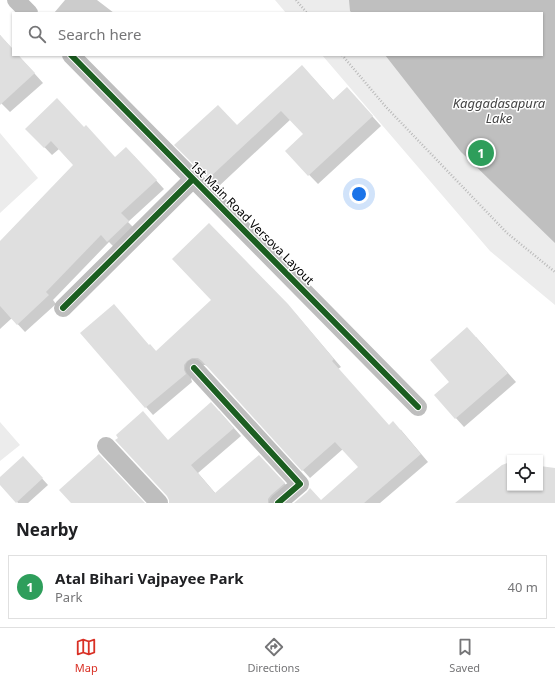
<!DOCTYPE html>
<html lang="en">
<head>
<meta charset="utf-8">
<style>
  body { margin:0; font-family:"Noto Sans",sans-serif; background:#f2f2f2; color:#202124 }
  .controls { position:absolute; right:12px; bottom:12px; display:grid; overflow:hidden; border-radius:0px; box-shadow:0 1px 3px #0004 }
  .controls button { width:36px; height:36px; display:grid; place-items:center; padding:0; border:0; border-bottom:1px solid #e0e0e0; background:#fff; color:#202124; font:20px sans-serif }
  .you { position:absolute; left:359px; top:194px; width:14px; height:14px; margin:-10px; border:3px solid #fff; border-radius:50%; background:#1a73e8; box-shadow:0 0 0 6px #1a73e833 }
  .badge { display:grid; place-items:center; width:26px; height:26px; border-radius:50%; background:#d93025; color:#fff; font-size:13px; font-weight:700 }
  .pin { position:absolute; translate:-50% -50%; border:2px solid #fff; box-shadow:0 1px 4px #0006 }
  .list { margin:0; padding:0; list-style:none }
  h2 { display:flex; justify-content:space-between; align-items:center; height:52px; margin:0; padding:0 16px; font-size:17px }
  h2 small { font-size:13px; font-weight:400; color:#757577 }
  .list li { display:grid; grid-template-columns:26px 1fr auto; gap:12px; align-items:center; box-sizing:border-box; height:64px; margin:0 8px 8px; padding:0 8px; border:1px solid #e0e0e0; border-radius:0px }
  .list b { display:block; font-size:15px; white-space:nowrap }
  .list p { margin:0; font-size:13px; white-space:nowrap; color:#757577 }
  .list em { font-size:13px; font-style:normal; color:#757577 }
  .icon { flex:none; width:22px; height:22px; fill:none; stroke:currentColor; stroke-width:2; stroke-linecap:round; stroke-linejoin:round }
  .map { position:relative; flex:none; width:555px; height:503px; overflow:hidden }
  .search { position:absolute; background:#fff; box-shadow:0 1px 3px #0004; left:12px; right:12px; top:12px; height:44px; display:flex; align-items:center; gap:10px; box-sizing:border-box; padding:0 14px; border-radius:0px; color:#757577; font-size:15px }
  .sheet { height:124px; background:#fff }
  nav { display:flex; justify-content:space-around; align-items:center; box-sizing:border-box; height:56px; border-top:1px solid #e0e0e0; background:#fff; font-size:11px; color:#757577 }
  nav a { display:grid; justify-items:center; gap:2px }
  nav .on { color:#d93025 }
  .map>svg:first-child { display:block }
  .green { fill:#ececec }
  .water { fill:#bfbfbf }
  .shadow { fill:#0003 }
  .building { fill:#dfdfdf }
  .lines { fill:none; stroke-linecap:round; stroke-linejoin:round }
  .path { stroke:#b9b9b9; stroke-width:2.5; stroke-dasharray:1 2; stroke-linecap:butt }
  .street { stroke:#bebebe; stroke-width:18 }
  .cycleway-casing { stroke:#fff; stroke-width:8 }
  .cycleway { stroke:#1b5e20; stroke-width:6 }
  .labels { text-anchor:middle; stroke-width:3; stroke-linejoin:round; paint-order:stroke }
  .street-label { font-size:12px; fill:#000; stroke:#fff }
  .water-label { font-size:13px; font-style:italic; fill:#444; stroke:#fff }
</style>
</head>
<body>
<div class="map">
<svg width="555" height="503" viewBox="0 0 555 503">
  <rect width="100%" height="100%" fill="#fff"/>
  <path class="green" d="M 275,0 L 555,0 L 555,305 L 490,251 L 322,55 L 542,55 L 542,13 L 286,13 Z
    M 0,133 L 38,178 L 0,213 Z
    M 0,422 L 20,445 L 0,461 Z"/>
  <path class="water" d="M 349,0 L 555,0 L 555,243 L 461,152 L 385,55 L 542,55 L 542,13 L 352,13 L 350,11 Z"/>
  <path class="shadow" d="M 65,0 L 97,0 L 114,13 L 54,13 Z
    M 0,35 L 13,50 L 13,55 L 18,55 L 43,83 L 10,112 L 0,102 Z
    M 302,66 L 334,101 L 355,97 L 381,126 L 318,184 L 286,151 L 304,134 L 291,119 L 218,187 L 176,145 L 237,126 Z
    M 84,128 L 115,158 L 134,156 L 164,189 L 128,222 L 136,230 L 116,249 L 109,242 L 53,300 L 56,304 L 25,332 L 12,318 L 0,329 L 0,242 L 74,165 L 59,149 L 52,155 L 27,129 Z
    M 295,313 L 341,367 L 338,369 L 389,426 L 401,430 L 428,462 L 380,503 L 296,503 L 321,501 L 359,467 L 343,449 L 310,478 L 209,367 L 205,365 L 199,365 L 191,373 L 191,378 L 192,382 L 153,415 L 81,333 L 149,346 L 157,352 Z
    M 476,337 L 516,382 L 464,427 L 435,395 L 450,382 Z
    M 219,411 L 241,436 L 198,473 L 216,494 L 266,464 L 292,491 L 278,503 L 170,503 L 168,441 Z
    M 29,464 L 48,485 L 28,503 L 18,503 L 0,483 L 0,478 Z"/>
  <path class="building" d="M 0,35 L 13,49 L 13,55 L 18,55 L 35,73 L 0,105 Z
    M 302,65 L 333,100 L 347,87 L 373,116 L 308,176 L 285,151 L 303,134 L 281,111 L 208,179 L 174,145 L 218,105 L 237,125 Z
    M 57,98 L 84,127 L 86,125 L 115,157 L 126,147 L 157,180 L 121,213 L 129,221 L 107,242 L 101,235 L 46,292 L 49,295 L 17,325 L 0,306 L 0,241 L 73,165 L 51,141 L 44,148 L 25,129 Z
    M 209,223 L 288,304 L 334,359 L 332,361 L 389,425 L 393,421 L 421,454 L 364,503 L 294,503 L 307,492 L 310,488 L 321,500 L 358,467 L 335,442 L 302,471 L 202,361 L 198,358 L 192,358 L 187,361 L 184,365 L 184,370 L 186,374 L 145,408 L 80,333 L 114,304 L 149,345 L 150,344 L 156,351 L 211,300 L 172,259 Z
    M 467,327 L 508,373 L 455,419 L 434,395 L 449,382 L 430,360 Z
    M 211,402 L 234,428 L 191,465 L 215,493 L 259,455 L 285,483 L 271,495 L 268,499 L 268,503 L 169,503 L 169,500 L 167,496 L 115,440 L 118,438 L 116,435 L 143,411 L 168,440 Z
    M 99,454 L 145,503 L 71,503 L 59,490 Z
    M 23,456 L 43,478 L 16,503 L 0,485 L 0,477 Z
    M 510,462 L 510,488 L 540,488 L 540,466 L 555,468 L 555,503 L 455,503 L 502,465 Z"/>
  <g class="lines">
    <path class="path" d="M 296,0 L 307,13
      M 342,55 L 386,107 L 507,233 L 555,272"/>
    <path class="street" d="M 16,0 L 29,13
      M 71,55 L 418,407
      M 63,308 L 193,179
      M 194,368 L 300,484 L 278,503
      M 106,446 L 159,503"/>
    <defs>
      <path id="cycleway" d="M 71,55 L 418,407
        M 63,308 L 193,179
        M 194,368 L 300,484 L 278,503"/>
    </defs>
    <use href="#cycleway" class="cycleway-casing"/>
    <use href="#cycleway" class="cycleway"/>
  </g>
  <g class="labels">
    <g class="street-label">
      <text transform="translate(252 223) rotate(45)" y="4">1st Main Road Versova Layout</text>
    </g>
    <g class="water-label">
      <text x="499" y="108">Kaggadasapura<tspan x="499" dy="15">Lake</tspan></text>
    </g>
  </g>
</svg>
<div class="controls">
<button><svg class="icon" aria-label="locate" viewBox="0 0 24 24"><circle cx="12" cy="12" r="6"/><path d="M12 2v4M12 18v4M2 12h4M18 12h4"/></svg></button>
</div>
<div class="you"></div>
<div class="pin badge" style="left:481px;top:153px;background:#2e9e5b">1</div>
<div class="search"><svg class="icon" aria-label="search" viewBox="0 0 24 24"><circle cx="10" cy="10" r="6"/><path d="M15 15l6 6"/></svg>Search here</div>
</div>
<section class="sheet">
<h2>Nearby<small></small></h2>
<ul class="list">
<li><span class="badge" style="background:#2e9e5b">1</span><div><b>Atal Bihari Vajpayee Park</b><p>Park</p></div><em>40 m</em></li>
</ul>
</section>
<nav>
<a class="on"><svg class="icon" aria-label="map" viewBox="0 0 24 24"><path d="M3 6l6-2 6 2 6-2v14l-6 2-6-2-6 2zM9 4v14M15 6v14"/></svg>Map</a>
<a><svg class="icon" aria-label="directions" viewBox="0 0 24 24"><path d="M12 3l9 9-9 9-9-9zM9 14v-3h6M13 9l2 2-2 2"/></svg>Directions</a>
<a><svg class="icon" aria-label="saved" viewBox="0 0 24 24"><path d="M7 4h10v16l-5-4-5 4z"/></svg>Saved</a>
</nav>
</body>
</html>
